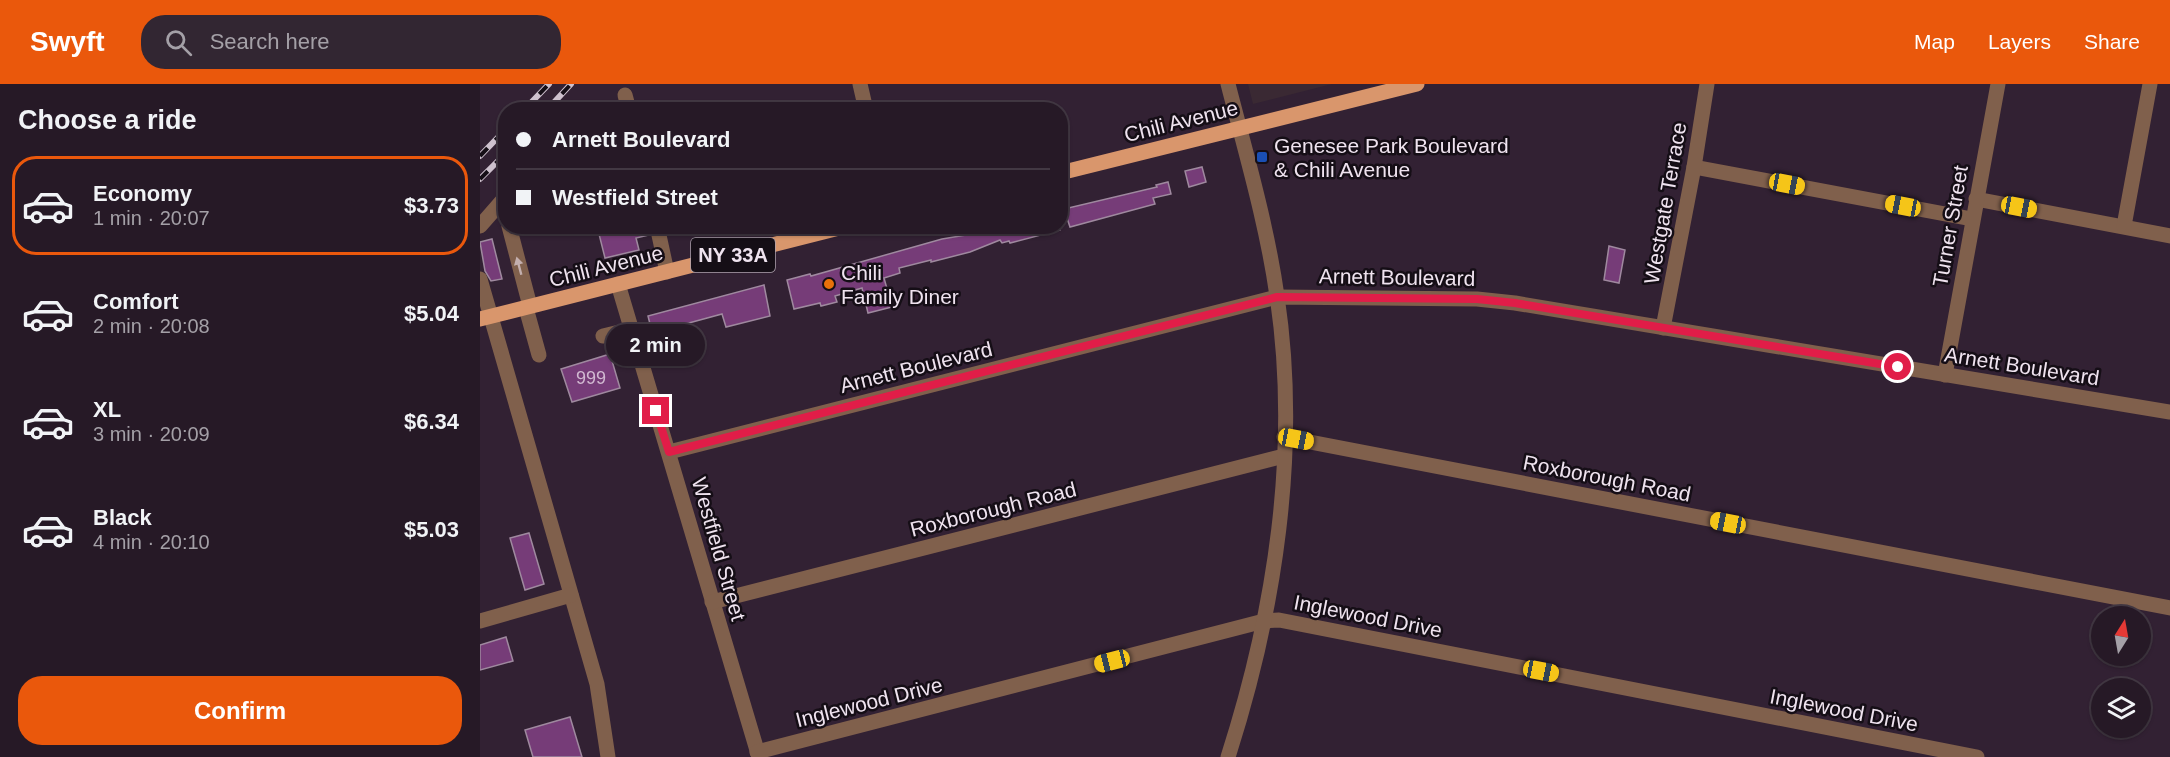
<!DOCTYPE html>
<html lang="en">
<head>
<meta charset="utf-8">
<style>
  body { margin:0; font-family:Arial,sans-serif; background:#322632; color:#f1f3f6; height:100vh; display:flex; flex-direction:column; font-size:22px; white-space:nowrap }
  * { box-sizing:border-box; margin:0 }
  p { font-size:20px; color:#a4a0a7 }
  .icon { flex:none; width:33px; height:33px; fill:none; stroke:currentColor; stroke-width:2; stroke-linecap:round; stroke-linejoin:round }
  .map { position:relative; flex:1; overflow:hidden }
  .sheet { display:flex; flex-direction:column; background:#261926; width:480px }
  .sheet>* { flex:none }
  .hud { position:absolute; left:18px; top:18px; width:570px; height:132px; border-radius:24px; box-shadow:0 2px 4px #0004,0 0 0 2px #423843; display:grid; align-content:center; height:132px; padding:0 18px; background:#261926 }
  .needle { width:39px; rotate:11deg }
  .tools { position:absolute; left:1611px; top:522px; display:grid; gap:12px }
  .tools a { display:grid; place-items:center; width:60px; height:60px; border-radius:50%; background:#261926; box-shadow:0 2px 4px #0004,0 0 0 2px #423843; font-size:30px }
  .end { position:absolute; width:27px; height:27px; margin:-14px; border:8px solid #e11d48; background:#fff; box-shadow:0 0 0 3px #fff }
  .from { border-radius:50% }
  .bubble { position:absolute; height:42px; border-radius:21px; background:#261926; box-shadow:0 2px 4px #0004,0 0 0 2px #423843; font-size:20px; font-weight:600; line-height:42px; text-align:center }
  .car { position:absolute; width:18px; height:36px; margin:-18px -9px; border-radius:8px; box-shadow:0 0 4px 2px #0007; background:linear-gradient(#f5c518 24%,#345 0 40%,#f5c518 0 76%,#345 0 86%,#f5c518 0) }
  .hud b { display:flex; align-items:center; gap:21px; height:57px; font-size:22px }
  .hud b+b { border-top:2px solid #423843 }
  .hud i { width:15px; height:15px; background:#f1f3f6 }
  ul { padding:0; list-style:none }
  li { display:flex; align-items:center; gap:18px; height:99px; margin:0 12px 9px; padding:0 6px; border:3px solid transparent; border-radius:24px }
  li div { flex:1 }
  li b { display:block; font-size:22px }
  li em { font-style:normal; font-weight:600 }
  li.current { border-color:#ea580c }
  li>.icon { width:54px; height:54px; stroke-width:1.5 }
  h2 { padding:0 18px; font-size:27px; line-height:72px }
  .cta { display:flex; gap:12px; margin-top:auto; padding:12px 18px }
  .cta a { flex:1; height:69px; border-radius:24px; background:#ea580c; color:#fff; font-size:24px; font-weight:600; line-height:69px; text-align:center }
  header { display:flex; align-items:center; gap:36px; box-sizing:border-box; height:84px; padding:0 30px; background:#ea580c; color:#fff }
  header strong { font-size:28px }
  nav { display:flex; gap:33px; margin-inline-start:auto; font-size:21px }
  .search { width:420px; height:54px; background:#322632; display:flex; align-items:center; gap:15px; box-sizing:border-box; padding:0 21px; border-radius:24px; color:#a4a0a7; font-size:22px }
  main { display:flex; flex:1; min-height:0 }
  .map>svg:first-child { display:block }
</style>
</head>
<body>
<header>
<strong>Swyft</strong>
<div class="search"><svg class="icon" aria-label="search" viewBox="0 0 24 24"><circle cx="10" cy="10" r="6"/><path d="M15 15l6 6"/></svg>Search here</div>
<nav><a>Map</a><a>Layers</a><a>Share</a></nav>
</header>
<main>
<section class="sheet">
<h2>Choose a ride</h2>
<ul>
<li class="current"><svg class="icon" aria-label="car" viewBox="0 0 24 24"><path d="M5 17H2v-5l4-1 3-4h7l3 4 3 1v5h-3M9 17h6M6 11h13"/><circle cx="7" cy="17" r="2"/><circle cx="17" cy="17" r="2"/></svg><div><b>Economy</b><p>1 min · 20:07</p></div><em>$3.73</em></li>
<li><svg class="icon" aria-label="car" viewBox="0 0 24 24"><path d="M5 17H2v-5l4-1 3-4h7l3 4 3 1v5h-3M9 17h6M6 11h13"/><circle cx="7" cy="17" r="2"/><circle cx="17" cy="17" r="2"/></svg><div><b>Comfort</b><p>2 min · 20:08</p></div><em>$5.04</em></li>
<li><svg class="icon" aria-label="car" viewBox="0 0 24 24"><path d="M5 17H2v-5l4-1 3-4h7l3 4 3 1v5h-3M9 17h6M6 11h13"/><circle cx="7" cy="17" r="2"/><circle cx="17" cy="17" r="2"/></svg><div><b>XL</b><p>3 min · 20:09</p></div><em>$6.34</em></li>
<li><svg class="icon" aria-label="car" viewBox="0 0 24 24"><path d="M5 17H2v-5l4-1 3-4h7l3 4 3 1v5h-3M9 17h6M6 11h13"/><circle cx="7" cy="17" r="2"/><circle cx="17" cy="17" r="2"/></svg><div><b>Black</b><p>4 min · 20:10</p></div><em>$5.03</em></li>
</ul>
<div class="cta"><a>Confirm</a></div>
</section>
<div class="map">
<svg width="1690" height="673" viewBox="0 0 1690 673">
  <rect width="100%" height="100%" fill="#322133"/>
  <polygon fill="#3a2933" points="768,0 852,0 773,20"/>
  <g fill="#763c78" stroke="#9f899f" stroke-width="1.5">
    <polygon points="722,83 726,98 709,103 705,87"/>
    <polygon points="688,98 691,110 673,114 675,120 590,143 584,125 677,103 676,101"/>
    <polygon points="117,142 167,142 169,151 156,154 159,166 125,174"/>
    <polygon points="518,142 580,142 580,146 530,159 529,157 522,159 520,156 490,168 451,178 451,176 419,184 420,189 404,194 412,223 388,229 382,204 355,212 357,218 341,222 340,219 314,225 307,196 330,190 331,192 462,155 486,151 507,144 508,147"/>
    <polygon points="12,155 22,195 11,197 5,187 0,158"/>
    <polygon points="1129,162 1145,166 1139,199 1124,196"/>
    <polygon points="284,201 290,232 246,243 242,230 194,243 202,275 180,280 168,232"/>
    <polygon points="130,270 140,304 92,318 81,285"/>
    <polygon points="49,449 64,500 45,506 30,454"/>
    <polygon points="26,553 33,577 0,586 0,561"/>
    <polygon points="90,633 102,673 53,673 45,646"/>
  </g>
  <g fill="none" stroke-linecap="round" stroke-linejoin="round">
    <g stroke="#80604c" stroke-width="15">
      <polyline points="380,0 386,26"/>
      <polyline points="145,11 149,26"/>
      <polyline points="1214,83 1492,135"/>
      <polyline points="1496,115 1690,152"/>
      <polyline points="0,142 22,117 26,131"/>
      <polyline points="29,142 50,222"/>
      <polyline points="177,142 187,188"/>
      <polyline points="1644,142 1670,0"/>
      <polyline points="0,195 117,600 128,673"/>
      <polyline points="138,200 279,673"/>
      <polyline points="46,224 59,271"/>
      <polyline points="1183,244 1214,83 1227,0"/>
      <polyline points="123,252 152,245"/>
      <polyline points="1465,291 1518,0"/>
      <polyline points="804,353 1690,524"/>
      <polyline points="189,368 797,213 997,215 1035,219 1690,328"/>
      <polyline points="232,518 804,372"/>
      <polyline points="0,537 91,511"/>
      <polyline points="277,668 784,537 799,536 1497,673"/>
      <path d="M748,673C795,527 820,366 797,212C787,141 766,70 748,0"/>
    </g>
    <g stroke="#d9966c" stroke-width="15">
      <polyline points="580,89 937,0"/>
      <polyline points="0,235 367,142"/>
    </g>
    <g stroke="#cec1ce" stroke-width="6">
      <g id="rail">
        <polyline points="44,26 69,0"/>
        <polyline points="67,26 91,0"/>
        <polyline points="0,72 26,45"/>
        <polyline points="0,95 26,69"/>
      </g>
    </g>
    <use href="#rail" stroke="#150e16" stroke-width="4" stroke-dasharray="11" stroke-linecap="butt"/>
  </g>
  <defs><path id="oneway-solid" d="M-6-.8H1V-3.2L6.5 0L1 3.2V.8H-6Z" transform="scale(1.5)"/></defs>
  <use fill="#c3afae" href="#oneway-solid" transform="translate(39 182) rotate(-105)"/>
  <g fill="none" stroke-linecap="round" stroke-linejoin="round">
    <polyline stroke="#e11d48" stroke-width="8" points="176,327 189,368 797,213 997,215 1035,219 1418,283"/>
  </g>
  <rect fill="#1a4fb4" stroke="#150e16" stroke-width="2" x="776" y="67" width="12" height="12" rx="3"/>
  <circle fill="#e8710a" stroke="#150e16" stroke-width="2" cx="349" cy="200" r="6"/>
  <g text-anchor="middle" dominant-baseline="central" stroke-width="5" stroke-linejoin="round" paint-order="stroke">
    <g font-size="18" fill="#d1b9d1">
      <text x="111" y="294">999</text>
    </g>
    <rect fill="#150e16" stroke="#aea3ae" stroke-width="1.5" x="211" y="154" width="84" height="34" rx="4.5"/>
    <g font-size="20" font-weight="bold" fill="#efe3ef">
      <text x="253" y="171">NY 33A</text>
    </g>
    <g font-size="21" fill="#efe3ef" stroke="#150e16">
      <text transform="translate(701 37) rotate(-14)">Chili Avenue</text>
      <text transform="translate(1185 119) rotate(-80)">Westgate Terrace</text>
      <text transform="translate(1470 142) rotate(-80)">Turner Street</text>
      <text transform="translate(126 182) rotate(-14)">Chili Avenue</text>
      <text transform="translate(917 193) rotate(1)">Arnett Boulevard</text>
      <text transform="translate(1542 282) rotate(9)">Arnett Boulevard</text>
      <text transform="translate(436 283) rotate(-14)">Arnett Boulevard</text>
      <text transform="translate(1127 394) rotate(11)">Roxborough Road</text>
      <text transform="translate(513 425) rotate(-14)">Roxborough Road</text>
      <text transform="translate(239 465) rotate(74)">Westfield Street</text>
      <text transform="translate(888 532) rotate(11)">Inglewood Drive</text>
      <text transform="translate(389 618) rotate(-14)">Inglewood Drive</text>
      <text transform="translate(1364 626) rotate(11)">Inglewood Drive</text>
    </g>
    <g font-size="21" fill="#efe3ef" stroke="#150e16" text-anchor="start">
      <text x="794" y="61">Genesee Park Boulevard<tspan x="794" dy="24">&amp; Chili Avenue</tspan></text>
      <text x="361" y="188">Chili<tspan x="361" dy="24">Family Diner</tspan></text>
    </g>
  </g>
</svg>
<div class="tools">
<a><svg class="needle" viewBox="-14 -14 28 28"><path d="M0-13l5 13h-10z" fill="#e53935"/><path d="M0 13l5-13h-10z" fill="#a4a0a7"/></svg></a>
<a><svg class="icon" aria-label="layers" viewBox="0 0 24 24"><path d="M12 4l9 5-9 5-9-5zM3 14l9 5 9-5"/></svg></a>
</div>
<i class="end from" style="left:1418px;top:283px"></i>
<i class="end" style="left:176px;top:327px"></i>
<div class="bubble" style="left:126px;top:240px;width:99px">2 min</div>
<i class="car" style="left:1307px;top:100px;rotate:101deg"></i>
<i class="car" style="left:1423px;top:122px;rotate:281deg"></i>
<i class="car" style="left:1539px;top:123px;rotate:101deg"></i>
<i class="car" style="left:816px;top:355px;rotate:101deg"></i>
<i class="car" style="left:1248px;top:439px;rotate:281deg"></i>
<i class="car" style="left:632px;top:577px;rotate:256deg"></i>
<i class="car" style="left:1061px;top:587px;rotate:101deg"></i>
<div class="hud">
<b><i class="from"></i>Arnett Boulevard</b>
<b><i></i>Westfield Street</b>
</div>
</div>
</main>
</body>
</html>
